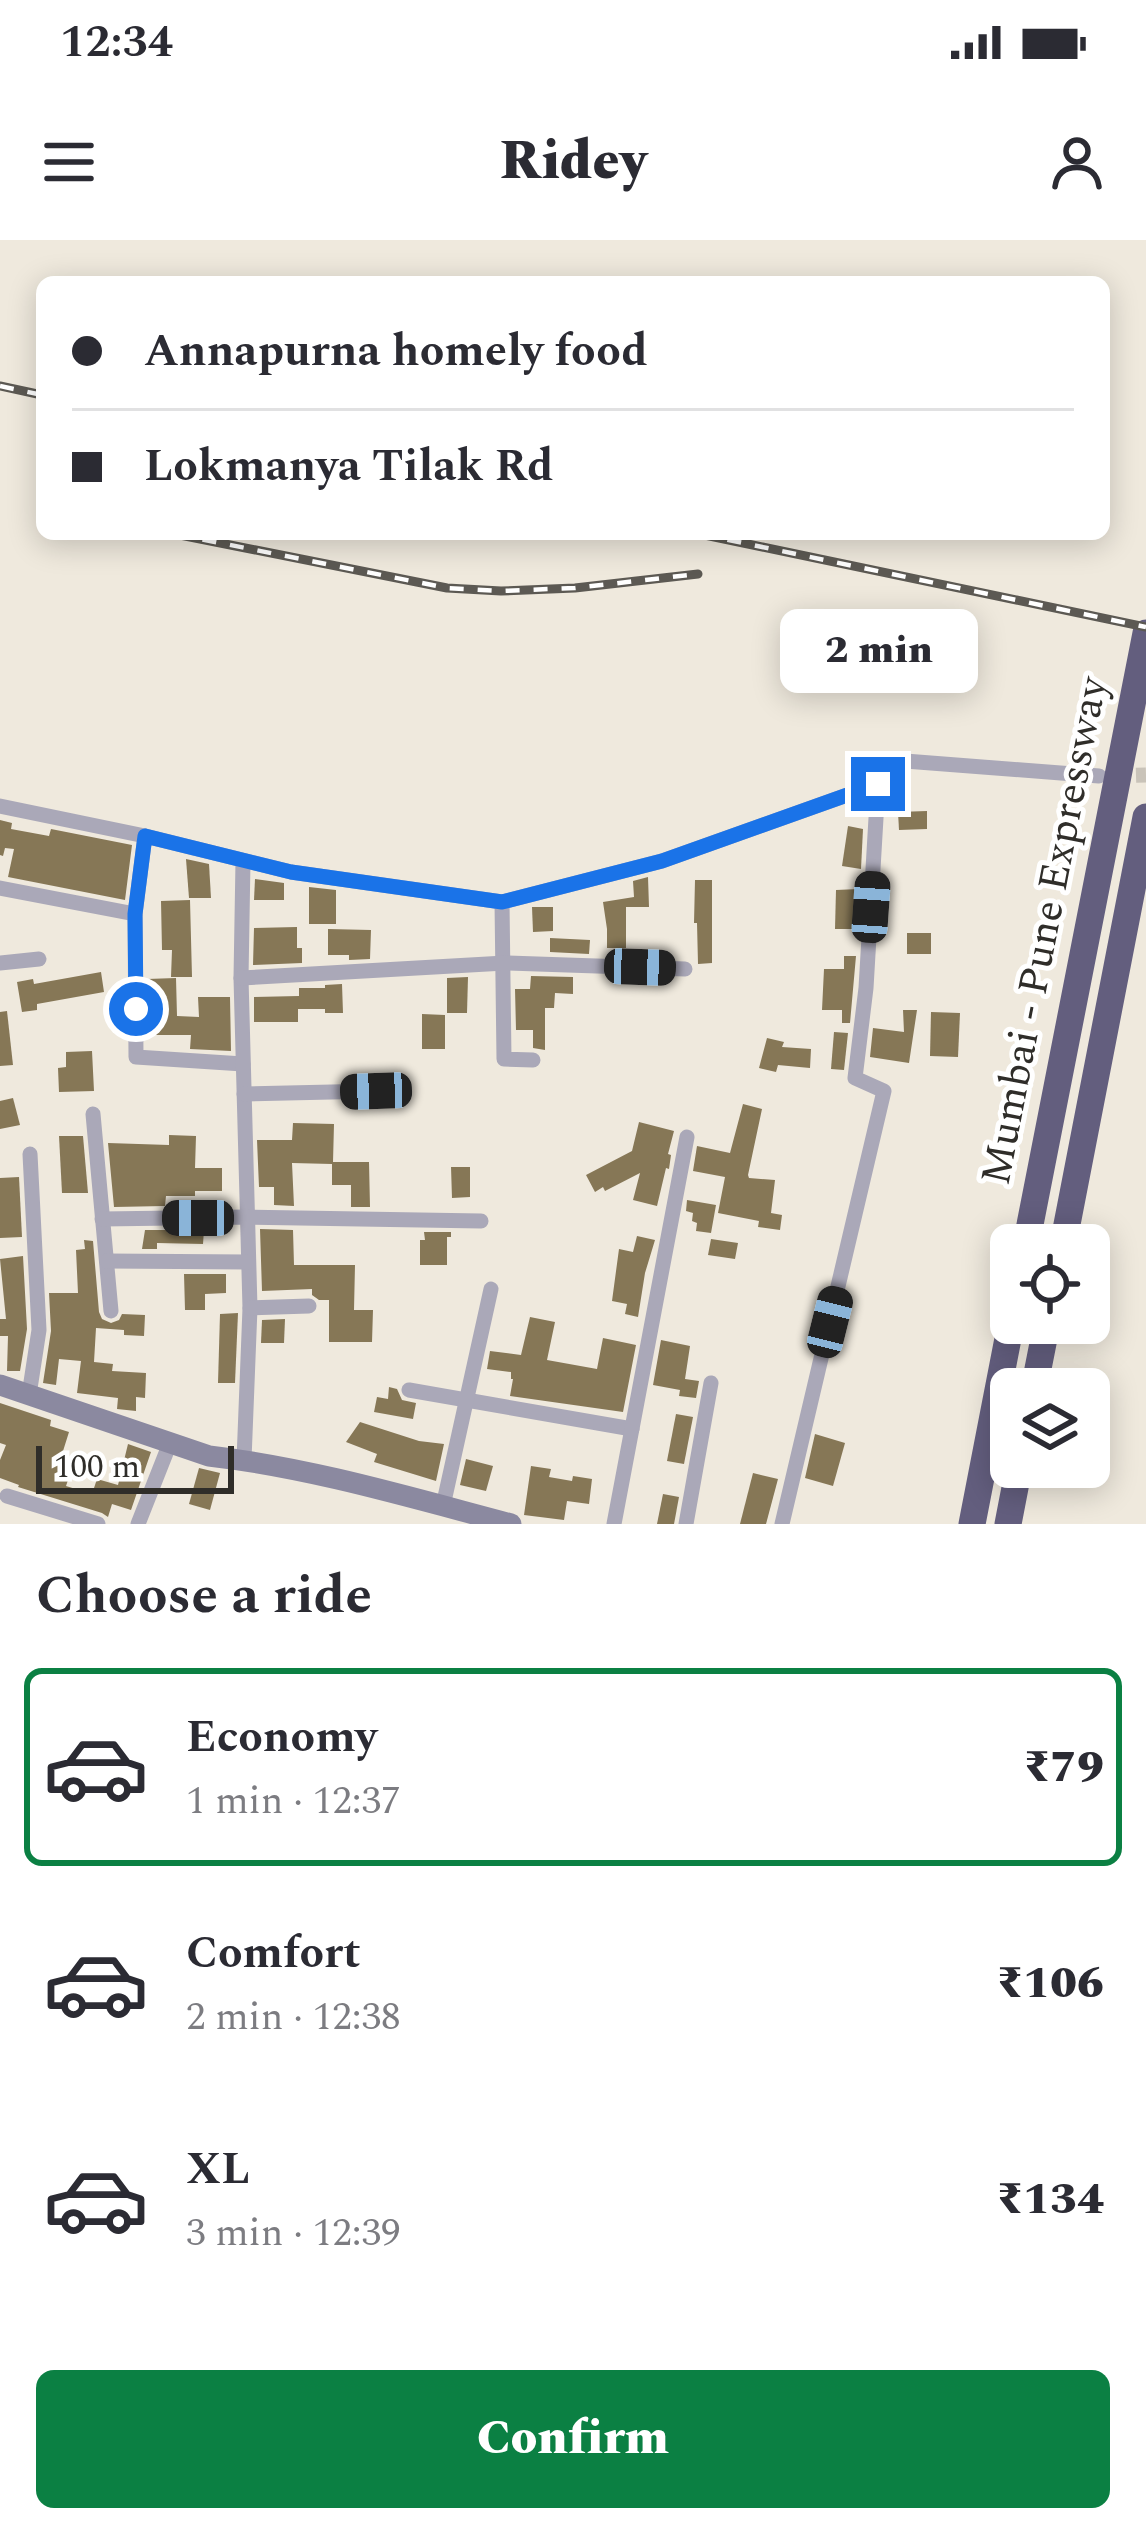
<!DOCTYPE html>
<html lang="en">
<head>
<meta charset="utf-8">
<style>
  body { margin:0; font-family:Spectral,serif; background:#f2f2f3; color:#2b2b33; height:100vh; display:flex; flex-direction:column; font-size:45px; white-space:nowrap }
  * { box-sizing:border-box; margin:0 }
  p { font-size:39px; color:#7c7c81 }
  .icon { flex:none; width:66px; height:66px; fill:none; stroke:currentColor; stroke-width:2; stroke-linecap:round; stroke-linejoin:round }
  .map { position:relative; height:1284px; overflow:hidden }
  .side { display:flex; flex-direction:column; background:#fff; flex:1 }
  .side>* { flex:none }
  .guide { position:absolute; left:36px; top:36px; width:1074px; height:264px; border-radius:18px; box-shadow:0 6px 30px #0003; display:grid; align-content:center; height:264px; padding:0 36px; background:#fff }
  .controls { position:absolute; left:990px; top:984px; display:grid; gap:24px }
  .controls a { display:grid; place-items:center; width:120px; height:120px; border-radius:18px; background:#fff; box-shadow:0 6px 30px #0003; font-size:60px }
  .scale { position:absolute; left:36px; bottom:30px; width:198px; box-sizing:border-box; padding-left:12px; border:6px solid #2f2d29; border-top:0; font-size:33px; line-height:42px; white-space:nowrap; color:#2f2d29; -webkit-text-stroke:9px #fff; paint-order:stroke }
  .end { position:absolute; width:54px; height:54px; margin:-27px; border:15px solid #1a73e8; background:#fff; box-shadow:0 0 0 6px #fff }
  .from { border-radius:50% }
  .bubble { position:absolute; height:84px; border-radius:18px; background:#fff; box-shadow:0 6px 30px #0003; font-size:39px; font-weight:800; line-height:84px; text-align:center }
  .car { position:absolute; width:36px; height:72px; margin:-36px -18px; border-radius:15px; box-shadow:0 0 9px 3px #0007; background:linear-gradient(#222 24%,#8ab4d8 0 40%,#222 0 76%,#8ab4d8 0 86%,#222 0) }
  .guide b { display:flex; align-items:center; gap:42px; height:114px; font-size:45px }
  .guide b+b { border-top:3px solid #e1e1e2 }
  .guide i { width:30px; height:30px; background:#2b2b33 }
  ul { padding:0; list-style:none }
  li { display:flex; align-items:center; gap:36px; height:198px; margin:0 24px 18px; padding:0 12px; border:6px solid transparent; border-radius:18px }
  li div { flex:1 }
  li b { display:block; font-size:45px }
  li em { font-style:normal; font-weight:800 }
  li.active { border-color:#0b8043 }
  li>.icon { width:108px; height:108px; stroke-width:1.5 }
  h2 { padding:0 36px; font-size:54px; line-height:144px }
  .primary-button { display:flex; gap:24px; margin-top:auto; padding:24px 36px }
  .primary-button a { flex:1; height:138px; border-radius:18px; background:#0b8043; color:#fff; font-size:48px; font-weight:800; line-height:138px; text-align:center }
  .status { display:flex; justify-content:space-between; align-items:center; height:84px; padding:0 60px; background:#fff; direction:ltr }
  .status svg { height:33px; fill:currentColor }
  header { display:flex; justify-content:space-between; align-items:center; height:156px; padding:0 36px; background:#fff; font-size:54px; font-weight:800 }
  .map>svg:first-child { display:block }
</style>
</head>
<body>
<div class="status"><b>12:34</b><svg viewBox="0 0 49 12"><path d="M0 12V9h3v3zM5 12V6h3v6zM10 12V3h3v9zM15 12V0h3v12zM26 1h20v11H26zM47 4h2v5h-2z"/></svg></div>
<header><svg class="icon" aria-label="menu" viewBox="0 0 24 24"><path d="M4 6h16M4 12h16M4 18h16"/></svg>Ridey<svg class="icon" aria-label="person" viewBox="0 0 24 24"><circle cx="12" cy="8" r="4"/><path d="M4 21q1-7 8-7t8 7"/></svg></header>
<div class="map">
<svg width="1146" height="1284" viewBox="0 0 1146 1284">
  <rect width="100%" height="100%" fill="#efe9dd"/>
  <g fill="#867756">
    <polygon points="927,571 927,589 899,590 898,572"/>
    <polygon points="0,580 12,583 11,589 49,596 51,589 132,605 125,660 8,637 14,609 5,608 3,616 0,615"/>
    <polygon points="848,586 863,589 861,629 842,626"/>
    <polygon points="186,619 209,624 211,658 189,658"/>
    <polygon points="648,637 649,667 626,667 626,708 607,708 607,689 603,662 634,657 633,641"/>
    <polygon points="255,639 284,643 284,660 254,660"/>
    <polygon points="695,640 712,640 712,723 698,724 697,683 694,683"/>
    <polygon points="309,647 336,650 336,684 309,684"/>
    <polygon points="859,649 857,689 835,689 836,650"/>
    <polygon points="190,660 192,737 171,737 172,710 162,710 161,661"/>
    <polygon points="532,667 553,667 553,691 533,692"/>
    <polygon points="297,687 297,708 302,708 302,723 253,725 254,688"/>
    <polygon points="328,689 371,690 370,719 349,720 349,715 328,715"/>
    <rect x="907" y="693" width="24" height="21"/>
    <polygon points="550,698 590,700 589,714 550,712"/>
    <polygon points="844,716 856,716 850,783 842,783 842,770 822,770 824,729 844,729"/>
    <polygon points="101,732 104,752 37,764 37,770 22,772 17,742 33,739 34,744"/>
    <polygon points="531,736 573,737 573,754 555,753 554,768 545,768 545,810 533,808 533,790 516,790 515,749 530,749"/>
    <polygon points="468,737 467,773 447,773 447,738"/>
    <polygon points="176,738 177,776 199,777 198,757 230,757 231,811 190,809 191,795 149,795 147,739"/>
    <polygon points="342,744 343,773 325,773 325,769 298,769 298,782 254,782 254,757 299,756 299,748 325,748 325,745"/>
    <polygon points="903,770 917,770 909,823 870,817 873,788 904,792"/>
    <polygon points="7,771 13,825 0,826 0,772"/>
    <polygon points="931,772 960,773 958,817 930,816"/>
    <polygon points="422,774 445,775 445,809 422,809"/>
    <polygon points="834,792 848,793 844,830 831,829"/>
    <polygon points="767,798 784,802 782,807 811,809 810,828 778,825 776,832 759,828"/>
    <polygon points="92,811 94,851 59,852 58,828 66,827 66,812"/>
    <polygon points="13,858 20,885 0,889 0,861"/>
    <polygon points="743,864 762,869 748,935 749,938 775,940 771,973 782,975 780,990 758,987 759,981 718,973 725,937 693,931 697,906 730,913"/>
    <polygon points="639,882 674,891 668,914 671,915 669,929 666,928 657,966 633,960 640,933 605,951 603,947 595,952 586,935 632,911"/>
    <polygon points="293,883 334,884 333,922 369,922 370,967 351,967 351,945 332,945 332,924 292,923 294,966 274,965 274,947 259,947 257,900 292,900"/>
    <polygon points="169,895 196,896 195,928 222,928 222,951 195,951 195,956 166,956 165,966 114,967 108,903 169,905"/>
    <polygon points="59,896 83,896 88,953 62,953"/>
    <polygon points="451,927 470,927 470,957 452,958"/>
    <polygon points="19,937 22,997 0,998 0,938"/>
    <polygon points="687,960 716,965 711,993 696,991 697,983 692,981 693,973 686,971"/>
    <polygon points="260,989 293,990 294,1025 355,1025 354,1070 373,1070 372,1102 329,1102 329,1060 319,1060 312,1055 312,1049 262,1051"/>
    <polygon points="145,990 204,990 203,1004 157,1003 157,1009 142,1009"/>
    <polygon points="424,992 451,992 451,997 447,997 447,1025 420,1025 420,1000 425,1000"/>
    <polygon points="637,996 655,1000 645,1033 638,1077 625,1074 627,1064 612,1061 619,1009 633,1012"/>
    <polygon points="711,999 738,1003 735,1019 708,1015"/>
    <polygon points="84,1000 93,1001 99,1072 102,1079 111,1083 119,1080 122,1074 145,1075 144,1096 124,1095 124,1090 96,1088 94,1122 113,1124 112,1131 146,1133 145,1158 136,1157 136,1171 117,1169 118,1158 77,1153 81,1121 59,1119 56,1145 43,1143 51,1091 49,1053 78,1053 76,1010 85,1009"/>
    <polygon points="23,1016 27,1089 20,1131 7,1131 8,1096 0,1096 0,1079 6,1079 0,1019"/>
    <polygon points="184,1034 226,1034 226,1053 205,1054 205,1070 185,1070"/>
    <polygon points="238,1073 235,1143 218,1143 220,1074"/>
    <polygon points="530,1077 555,1082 547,1120 597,1129 603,1098 636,1105 623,1172 510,1156 513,1139 511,1139 511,1132 487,1129 490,1111 521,1115"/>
    <polygon points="285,1079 284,1103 261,1103 262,1080"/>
    <polygon points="661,1100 690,1106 685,1139 699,1141 696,1158 679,1156 680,1150 653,1145"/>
    <polygon points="389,1147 397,1149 402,1160 416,1163 413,1179 374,1172 377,1157 388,1159"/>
    <polygon points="0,1163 51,1180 50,1186 69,1192 58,1227 71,1231 66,1246 92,1254 97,1239 118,1245 128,1204 151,1212 131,1270 112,1264 108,1277 102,1273 18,1247 19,1245 0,1238 0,1220 6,1205 0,1203"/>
    <polygon points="676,1174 693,1177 684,1224 667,1221"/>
    <polygon points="360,1182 419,1201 444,1204 436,1241 374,1222 377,1214 346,1202"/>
    <polygon points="815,1194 845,1203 833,1246 805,1238"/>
    <polygon points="466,1219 493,1226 486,1251 460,1245"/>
    <polygon points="531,1226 551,1229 549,1237 572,1241 573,1236 592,1239 589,1264 567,1261 564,1280 524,1275"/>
    <polygon points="199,1228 220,1233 210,1270 189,1264"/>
    <polygon points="753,1233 778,1239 766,1284 740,1284"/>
    <polygon points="663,1254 679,1257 674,1284 657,1284"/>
  </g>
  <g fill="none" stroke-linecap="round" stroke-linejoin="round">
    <polyline stroke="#c9c3b9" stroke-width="15" stroke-dasharray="15 8" stroke-linecap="butt" points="1113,536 1146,535"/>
    <g stroke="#aaa8b8" stroke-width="15">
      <polyline points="878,544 892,525 905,521 1099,536"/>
      <polyline points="0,566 145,596 291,632 502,662 662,621 878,544 866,748 855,838 884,851 782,1284"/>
      <polyline points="145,596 135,674 136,817 243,824"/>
      <polyline points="243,621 241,738 250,1068 244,1220"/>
      <polyline points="0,648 135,674"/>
      <polyline points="502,662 504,819 533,820"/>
      <polyline points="0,723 39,719"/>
      <polyline points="241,738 505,723 685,729"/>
      <polyline points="244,854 376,851"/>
      <polyline points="93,874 111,1071"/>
      <polyline points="102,979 246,977 481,981"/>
      <polyline points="107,1021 248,1022"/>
      <polyline points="250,1068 309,1066"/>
      <polyline points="409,1150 632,1189"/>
      <polyline points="29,1155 39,1090 30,914"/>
      <polyline points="7,1256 98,1284"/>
      <polyline points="443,1266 491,1049"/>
      <polyline points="138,1284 170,1203"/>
      <polyline points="614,1284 687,897"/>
      <polyline points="686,1284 711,1143"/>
    </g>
    <path stroke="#8b89a0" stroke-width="21" d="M0,1145L209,1216C312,1228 412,1258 511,1284"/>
    <g stroke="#635e7e" stroke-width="27">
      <polyline points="1026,1005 1146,393"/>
      <polyline points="1063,1005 1146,577"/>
      <polyline points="1034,1149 1047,1083"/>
      <polyline points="972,1284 1011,1083"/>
      <polyline points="1008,1284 1019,1227"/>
    </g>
    <g stroke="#5c5953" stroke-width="9">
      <g id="rail">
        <polyline points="0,146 42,155"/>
        <polyline points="175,294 447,348 501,351 575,348 698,334"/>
        <polyline points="700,294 1146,387"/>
      </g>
    </g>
    <use href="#rail" stroke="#fff" stroke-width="4.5" stroke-dasharray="14" stroke-linecap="butt"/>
  </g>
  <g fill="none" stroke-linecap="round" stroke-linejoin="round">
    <polyline stroke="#1a73e8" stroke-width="15" points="136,769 135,674 145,596 291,632 502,662 662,621 878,544"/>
  </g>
  <g text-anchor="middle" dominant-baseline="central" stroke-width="10" stroke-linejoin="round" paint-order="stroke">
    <g font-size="42" fill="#2f2d29" stroke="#fff">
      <text transform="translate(1045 691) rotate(-79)">Mumbai - Pune Expressway</text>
    </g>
  </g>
</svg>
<div class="controls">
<a><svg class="icon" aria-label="locate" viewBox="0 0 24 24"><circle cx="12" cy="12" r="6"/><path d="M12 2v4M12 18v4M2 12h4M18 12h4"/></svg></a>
<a><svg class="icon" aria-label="layers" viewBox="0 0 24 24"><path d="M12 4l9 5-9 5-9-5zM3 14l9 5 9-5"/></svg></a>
</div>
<div class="scale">100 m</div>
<i class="end from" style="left:136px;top:769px"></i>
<i class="end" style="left:878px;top:544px"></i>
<div class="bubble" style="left:780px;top:369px;width:198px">2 min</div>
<i class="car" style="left:871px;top:667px;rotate:4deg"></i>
<i class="car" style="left:640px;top:727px;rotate:92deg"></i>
<i class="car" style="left:376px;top:851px;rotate:268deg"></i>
<i class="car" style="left:198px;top:978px;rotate:270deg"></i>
<i class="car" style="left:830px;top:1082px;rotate:14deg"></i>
<div class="guide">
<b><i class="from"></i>Annapurna homely food</b>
<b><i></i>Lokmanya Tilak Rd</b>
</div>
</div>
<section class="side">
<h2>Choose a ride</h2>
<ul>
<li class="active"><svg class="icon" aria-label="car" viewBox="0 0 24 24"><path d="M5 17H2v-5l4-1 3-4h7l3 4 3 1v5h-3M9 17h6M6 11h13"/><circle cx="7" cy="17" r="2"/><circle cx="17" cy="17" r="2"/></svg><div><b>Economy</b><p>1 min · 12:37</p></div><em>₹79</em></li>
<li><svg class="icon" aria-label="car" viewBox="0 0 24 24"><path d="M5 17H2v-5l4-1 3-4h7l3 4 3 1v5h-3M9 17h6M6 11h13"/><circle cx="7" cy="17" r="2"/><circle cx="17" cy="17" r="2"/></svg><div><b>Comfort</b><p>2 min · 12:38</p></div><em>₹106</em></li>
<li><svg class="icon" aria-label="car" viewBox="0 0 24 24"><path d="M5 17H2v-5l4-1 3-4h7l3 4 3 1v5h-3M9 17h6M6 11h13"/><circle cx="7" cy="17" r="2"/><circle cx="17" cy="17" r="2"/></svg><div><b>XL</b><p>3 min · 12:39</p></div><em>₹134</em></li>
</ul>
<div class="primary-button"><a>Confirm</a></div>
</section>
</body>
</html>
